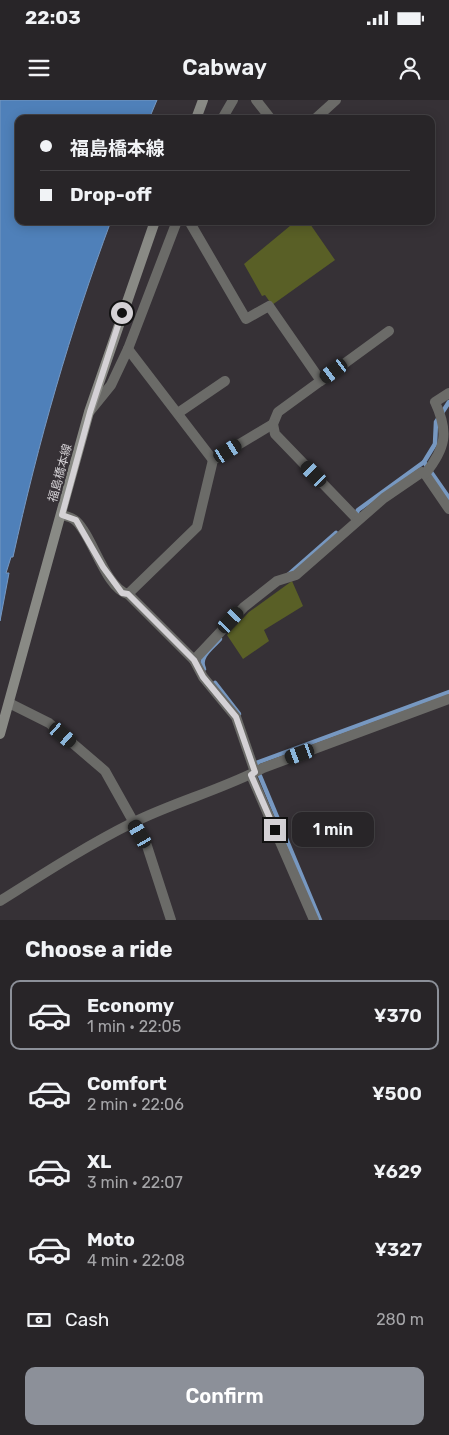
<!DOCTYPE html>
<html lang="en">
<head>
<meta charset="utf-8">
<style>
  body { margin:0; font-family:Rubik,"Noto Sans JP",sans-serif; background:#302d30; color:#f1f3f6; height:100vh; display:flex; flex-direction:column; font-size:19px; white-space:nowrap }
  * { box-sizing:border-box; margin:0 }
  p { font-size:16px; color:#a5a5a8 }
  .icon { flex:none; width:28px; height:28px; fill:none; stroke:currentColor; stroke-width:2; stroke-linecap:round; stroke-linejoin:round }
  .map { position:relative; height:820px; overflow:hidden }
  .details { display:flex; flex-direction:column; background:#282528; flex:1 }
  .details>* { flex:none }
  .guide { position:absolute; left:15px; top:15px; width:420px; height:110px; border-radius:10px; box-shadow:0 2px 12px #0003,0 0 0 1px #444245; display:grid; align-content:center; height:110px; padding:0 25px; background:#282528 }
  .end { position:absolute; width:22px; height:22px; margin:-11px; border:6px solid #d4d1d5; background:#111; box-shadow:0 0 0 2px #111 }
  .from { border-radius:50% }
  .bubble { position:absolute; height:35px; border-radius:10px; background:#282528; box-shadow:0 2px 12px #0003,0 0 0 1px #444245; font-size:16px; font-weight:600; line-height:35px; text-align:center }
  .car { position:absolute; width:15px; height:30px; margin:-15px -8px; border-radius:6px; box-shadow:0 0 4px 1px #0007; background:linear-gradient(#222 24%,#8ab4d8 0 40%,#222 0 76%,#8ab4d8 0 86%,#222 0) }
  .guide b { display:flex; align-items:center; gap:18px; height:48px; font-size:19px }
  .guide b+b { border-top:1px solid #444245 }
  .guide i { width:12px; height:12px; background:#f1f3f6 }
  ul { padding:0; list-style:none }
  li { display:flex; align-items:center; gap:15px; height:70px; margin:0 10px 8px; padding:0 15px; border:2px solid transparent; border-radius:10px }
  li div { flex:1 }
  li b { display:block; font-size:19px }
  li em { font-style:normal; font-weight:600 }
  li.active { border-color:#8c9099 }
  li>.icon { width:45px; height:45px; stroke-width:1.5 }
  h2 { padding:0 25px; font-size:22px; line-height:60px }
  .pay { display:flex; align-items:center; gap:12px; height:55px; padding:0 25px; font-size:19px }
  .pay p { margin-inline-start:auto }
  .action { display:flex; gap:10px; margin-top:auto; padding:10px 25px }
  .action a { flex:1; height:58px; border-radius:10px; background:#8c9099; color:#fff; font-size:20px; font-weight:600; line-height:58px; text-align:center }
  .status { display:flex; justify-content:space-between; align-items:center; height:35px; padding:0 25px; background:#282528; direction:ltr }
  .status svg { height:14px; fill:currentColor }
  header { display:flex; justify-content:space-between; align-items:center; height:65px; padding:0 25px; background:#282528; font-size:22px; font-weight:600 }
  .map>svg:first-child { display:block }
</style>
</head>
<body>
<div class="status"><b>22:03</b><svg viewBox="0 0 49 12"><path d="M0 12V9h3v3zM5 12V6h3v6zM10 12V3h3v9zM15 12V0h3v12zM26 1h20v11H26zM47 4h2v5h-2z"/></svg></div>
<header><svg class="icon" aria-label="menu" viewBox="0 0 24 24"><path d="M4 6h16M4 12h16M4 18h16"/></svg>Cabway<svg class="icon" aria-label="person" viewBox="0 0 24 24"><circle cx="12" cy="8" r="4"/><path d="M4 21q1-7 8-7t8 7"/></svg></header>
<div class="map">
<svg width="449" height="820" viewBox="0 0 449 820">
  <rect width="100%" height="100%" fill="#363136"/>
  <g fill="#595f26">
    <polygon points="296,121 308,121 335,160 272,205 265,195 262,196 244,164"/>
    <polygon points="292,481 303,506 264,530 269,541 243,559 227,535 249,512"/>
  </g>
  <path fill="#4f80b9" stroke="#7798c1" d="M0,0H157L149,19H19V121H111C70,231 38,343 13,457H11L6,473H9L0,521Z"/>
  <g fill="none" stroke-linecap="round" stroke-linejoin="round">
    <g stroke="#7798c1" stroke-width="4.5">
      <polyline points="449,302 436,322 435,344 424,362 449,398"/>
      <polyline points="355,417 358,410 424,362"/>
      <polyline points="287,476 336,433"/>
      <path d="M204,569C198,557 212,548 220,539"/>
      <polyline points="215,583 239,614"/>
      <polyline points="257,665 256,663 449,592"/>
      <polyline points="260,676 320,820"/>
    </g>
    <g stroke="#6b6b68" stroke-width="10">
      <polyline points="256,0 271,19"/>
      <polyline points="222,19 233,0"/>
      <polyline points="315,19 336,0"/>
      <polyline points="189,121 246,219 269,206 321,281"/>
      <polyline points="128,249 213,360"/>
      <polyline points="90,311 111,285 128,249 177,121"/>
      <polyline points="178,313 225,281"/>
      <polyline points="425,374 449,409"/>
      <path d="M62,415C66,416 73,418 76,421C92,435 106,489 128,494L194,560L203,577L236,617L255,672"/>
      <polyline points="358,420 275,334 273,324 278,312 389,231"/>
      <polyline points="128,494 197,427 213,360 273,324"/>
      <path d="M194,560L244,507L277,481L296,475L384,398L422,372L425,374C446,348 449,332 435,302L449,293"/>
      <polyline points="9,603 49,623 105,671 147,746 171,820"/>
      <polyline points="251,675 314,820"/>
      <path d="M0,801C43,774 86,746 132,723C174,702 221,690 263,668L449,599"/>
    </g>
    <g stroke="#898a85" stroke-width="10">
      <polyline points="196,19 203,0"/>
      <polyline points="0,634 89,312 155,121"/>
    </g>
  </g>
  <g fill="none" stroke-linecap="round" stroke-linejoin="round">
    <polyline stroke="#d4d1d5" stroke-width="6" points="122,213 90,312 62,415 76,420 103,467 122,493 128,494 194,560 203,577 236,617 255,672 251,675 275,730"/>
  </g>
  <g text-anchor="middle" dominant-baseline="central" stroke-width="4" stroke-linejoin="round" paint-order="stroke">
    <g font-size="12" fill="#d4d1d5" stroke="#363136">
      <text transform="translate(60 373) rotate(-75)">福島橋本線</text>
    </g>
  </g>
</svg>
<i class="end from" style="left:122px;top:213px"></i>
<i class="end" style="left:275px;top:730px"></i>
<div class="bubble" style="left:292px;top:712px;width:82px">1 min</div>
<i class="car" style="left:334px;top:271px;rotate:234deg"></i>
<i class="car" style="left:228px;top:351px;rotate:58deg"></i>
<i class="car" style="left:314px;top:374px;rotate:316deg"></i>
<i class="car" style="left:231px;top:520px;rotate:43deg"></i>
<i class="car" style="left:63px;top:635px;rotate:131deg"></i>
<i class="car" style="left:300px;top:654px;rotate:250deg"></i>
<i class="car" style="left:140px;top:734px;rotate:330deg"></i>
<div class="guide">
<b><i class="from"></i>福島橋本線</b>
<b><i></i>Drop-off</b>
</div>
</div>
<section class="details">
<h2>Choose a ride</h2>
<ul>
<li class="active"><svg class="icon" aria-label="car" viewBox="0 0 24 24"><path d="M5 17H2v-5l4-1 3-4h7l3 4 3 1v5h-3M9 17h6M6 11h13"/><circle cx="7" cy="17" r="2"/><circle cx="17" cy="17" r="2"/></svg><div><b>Economy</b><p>1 min · 22:05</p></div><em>¥370</em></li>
<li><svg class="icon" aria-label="car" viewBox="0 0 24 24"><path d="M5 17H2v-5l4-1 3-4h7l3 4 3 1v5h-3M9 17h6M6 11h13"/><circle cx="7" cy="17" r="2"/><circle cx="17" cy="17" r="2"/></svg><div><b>Comfort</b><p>2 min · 22:06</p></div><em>¥500</em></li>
<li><svg class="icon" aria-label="car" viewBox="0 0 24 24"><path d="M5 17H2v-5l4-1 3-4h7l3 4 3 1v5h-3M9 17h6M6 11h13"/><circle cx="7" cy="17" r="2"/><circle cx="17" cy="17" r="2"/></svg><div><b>XL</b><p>3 min · 22:07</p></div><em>¥629</em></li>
<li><svg class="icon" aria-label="car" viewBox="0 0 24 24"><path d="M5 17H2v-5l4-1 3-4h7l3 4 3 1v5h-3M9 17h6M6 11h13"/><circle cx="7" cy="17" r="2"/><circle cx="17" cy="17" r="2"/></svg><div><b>Moto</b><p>4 min · 22:08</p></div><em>¥327</em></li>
</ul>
<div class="pay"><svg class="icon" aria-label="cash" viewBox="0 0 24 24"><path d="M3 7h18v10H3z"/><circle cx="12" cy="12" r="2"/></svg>Cash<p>280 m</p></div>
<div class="action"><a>Confirm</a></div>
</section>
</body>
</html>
